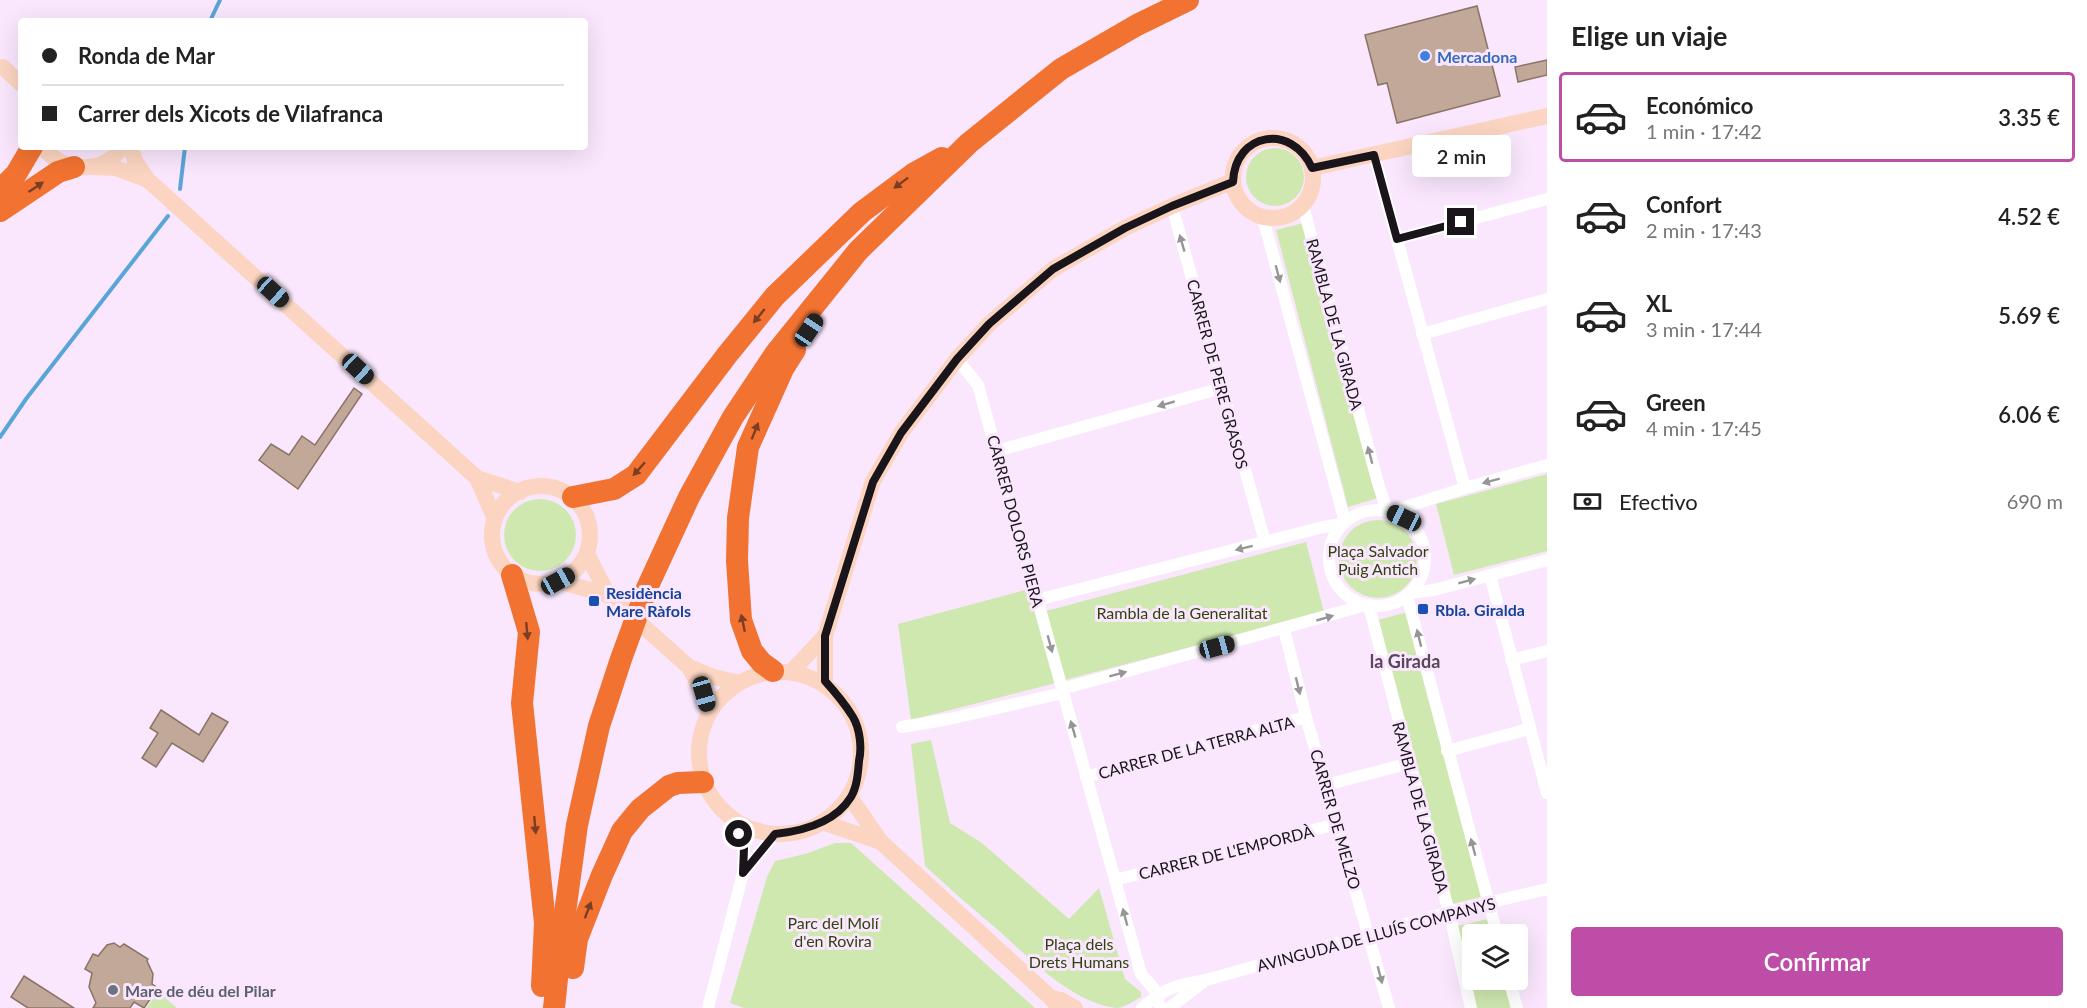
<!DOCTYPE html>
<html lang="es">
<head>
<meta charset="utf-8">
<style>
  body { margin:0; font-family:Lato,sans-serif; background:#f2f2f2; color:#222; height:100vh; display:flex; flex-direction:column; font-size:22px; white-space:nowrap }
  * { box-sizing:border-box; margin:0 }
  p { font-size:20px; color:#767676 }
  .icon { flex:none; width:33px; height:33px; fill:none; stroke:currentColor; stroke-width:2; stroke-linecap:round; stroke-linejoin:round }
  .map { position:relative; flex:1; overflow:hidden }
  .side { display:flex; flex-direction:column; background:#fff; width:540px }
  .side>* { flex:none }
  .banner { position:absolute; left:18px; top:18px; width:570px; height:132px; border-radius:6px; box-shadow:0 6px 24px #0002; display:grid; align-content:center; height:132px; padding:0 24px; background:#fff }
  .tools { position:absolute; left:1462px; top:924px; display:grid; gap:12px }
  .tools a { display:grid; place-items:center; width:66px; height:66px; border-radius:6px; background:#fff; box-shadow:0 6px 24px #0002; font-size:30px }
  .end { position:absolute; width:27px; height:27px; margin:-14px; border:8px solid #1a141b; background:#fff; box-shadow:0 0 0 3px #fff }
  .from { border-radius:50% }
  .bubble { position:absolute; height:42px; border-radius:6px; background:#fff; box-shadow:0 6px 24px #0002; font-size:20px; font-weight:600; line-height:42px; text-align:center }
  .car { position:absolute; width:18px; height:36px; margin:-18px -9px; border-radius:8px; box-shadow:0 0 4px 2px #0007; background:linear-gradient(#222 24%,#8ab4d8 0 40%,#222 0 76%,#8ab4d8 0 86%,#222 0) }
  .banner b { display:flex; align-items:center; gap:21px; height:57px; font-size:22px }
  .banner b+b { border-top:2px solid #e0e0e0 }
  .banner i { width:15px; height:15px; background:#222 }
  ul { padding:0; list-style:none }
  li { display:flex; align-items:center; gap:18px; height:90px; margin:0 12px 9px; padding:0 12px; border:3px solid transparent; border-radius:6px }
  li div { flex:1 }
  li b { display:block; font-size:22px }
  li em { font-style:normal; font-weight:600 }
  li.selected { border-color:#be4da8 }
  li>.icon { width:54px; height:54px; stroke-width:1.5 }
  h2 { padding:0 24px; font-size:27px; line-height:72px }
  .pay { display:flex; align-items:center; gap:15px; height:66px; padding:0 24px; font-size:22px }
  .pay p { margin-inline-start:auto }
  .primary-button { display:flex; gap:12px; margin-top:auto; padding:12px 24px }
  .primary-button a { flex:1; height:69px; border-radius:6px; background:#be4da8; color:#fff; font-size:24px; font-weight:600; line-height:69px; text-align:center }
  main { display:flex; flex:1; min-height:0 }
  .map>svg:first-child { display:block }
</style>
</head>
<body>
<main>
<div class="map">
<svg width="1547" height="1008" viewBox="0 0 1547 1008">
  <rect width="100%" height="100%" fill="#fae7fe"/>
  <g fill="#cfe8b0">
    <circle cx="1275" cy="177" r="29"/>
    <polygon points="1303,223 1378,498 1348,507 1276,230"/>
    <polygon points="1547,474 1547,551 1454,575 1436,504"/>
    <circle cx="540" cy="535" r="36"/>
    <circle cx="1378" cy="559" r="39"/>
    <polygon points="1306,542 1324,612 1065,680 1046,611"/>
    <polygon points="1029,589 1056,683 911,720 898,624"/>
    <polygon points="1408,612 1481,897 1452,904 1378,620"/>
    <path d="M931,740L950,823L982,843L1069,919L1099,888L1125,979L1141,992V997C1134,1001 1124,1008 1116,1008C1072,1003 1029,958 998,930C973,909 949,888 925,866L911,744Z"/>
    <polygon points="835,843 851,843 1035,1008 744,1008 730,1003 767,877 775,861 805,854"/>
    <polygon points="1488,919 1492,934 1473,934 1473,980 1505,980 1513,1008 1477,1008 1457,926"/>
    <polygon points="159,992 177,1008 146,1008"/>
  </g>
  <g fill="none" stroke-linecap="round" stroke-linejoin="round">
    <g stroke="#5aa5d8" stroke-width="4">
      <polyline points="210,21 220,0"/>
      <polyline points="180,189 185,147"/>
      <polyline points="0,437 26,399 168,216"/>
    </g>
  </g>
  <g fill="#c1a899" stroke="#8b7465" stroke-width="1.5">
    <polygon points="1477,6 1500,96 1397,123 1387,83 1378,85 1365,35"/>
    <polygon points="1547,60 1547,75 1518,82 1515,67"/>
    <polygon points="354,388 362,394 298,489 259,460 271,444 289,455 302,436 315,445"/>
    <polygon points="161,710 199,735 212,713 228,722 203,762 172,743 156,767 142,758 158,733 150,728"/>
    <polygon points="114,943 120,947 124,944 148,959 147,961 153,974 152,984 158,988 144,1008 134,1002 130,1008 93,1008 96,1003 89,987 92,973 85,969 93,954 98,956 107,945"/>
    <polygon points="24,976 74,1008 28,1008 11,997"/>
  </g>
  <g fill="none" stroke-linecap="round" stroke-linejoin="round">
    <g stroke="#fff" stroke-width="12">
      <polyline points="1374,155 1465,488"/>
      <polyline points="1172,206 1265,542"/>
      <polyline points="1303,206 1378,483 1387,511"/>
      <polyline points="1263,218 1345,522"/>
      <polyline points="1397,239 1547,199"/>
      <polyline points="1422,334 1547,299"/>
      <polyline points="957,359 978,385 1141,974 1155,990 1160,1008"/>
      <polyline points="996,451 1222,388"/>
      <circle cx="1377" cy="558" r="48"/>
      <polyline points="1390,512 1465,488 1547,465"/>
      <polyline points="1490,575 1547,793"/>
      <polyline points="1410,593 1434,590 1547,560"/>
      <polyline points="1407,596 1497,934"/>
      <polyline points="1037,600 1323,527 1342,524"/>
      <polyline points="1369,606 1449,912 1471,1008"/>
      <polyline points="1284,629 1306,717 1389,1008"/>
      <polyline points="1511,660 1547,651"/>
      <polyline points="1062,689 1366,605"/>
      <polyline points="902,727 949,719 1063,693"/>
      <polyline points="1447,751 1529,729"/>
      <polyline points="1086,777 1306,717"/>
      <polyline points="1326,785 1410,763"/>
      <polyline points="743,873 775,834"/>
      <polyline points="1115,880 1337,824"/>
      <polyline points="1509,980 1517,1008"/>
      <polyline points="708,1008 743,873 744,847 735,821"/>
      <path d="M1142,1008C1167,986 1175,986 1206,980L1449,912L1547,889"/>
      <polyline points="1169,1008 1202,983"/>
    </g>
    <g stroke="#fbd5c1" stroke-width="16">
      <polyline points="3,67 21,84"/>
      <circle cx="1273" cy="178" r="40"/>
      <path d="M43,147C62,173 103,175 122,147"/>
      <polyline points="131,147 135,161 148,180 477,478 495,519"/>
      <polyline points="94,167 116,168 148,180"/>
      <polyline points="1312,168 1547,116"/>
      <polyline points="477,478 520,492"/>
      <circle cx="541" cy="535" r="49"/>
      <polyline points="587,554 608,595 689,667 704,694 709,712"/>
      <polyline points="558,581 608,595"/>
      <polyline points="689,667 713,677 736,682"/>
      <polyline points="792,671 825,636"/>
      <circle cx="780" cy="753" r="81"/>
      <polyline points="825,681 825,636 873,481 901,433 957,359 989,324 1053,269 1125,228 1172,206 1233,181"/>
      <polyline points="850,797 881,842 1050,997 1059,1008"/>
      <polyline points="822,822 881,842"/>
      <polyline points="1051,998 1061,1000 1075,1008"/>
    </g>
    <g stroke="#f27231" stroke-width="22">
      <polyline points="0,190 16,174 32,147"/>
      <polyline points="0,211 58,172 74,167"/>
      <polyline points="573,497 614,489 636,475 727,355 775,296 862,212 913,174 942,158"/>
      <polyline points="512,575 529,632 522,703 545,923 542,986"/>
      <polyline points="773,671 762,663 752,651 741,620 737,561 738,518 748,447 783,369 795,350"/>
      <polyline points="573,968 577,939 602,875 622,831 640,809 669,786 678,783 703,782"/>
      <polyline points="554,1008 560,949 577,825 599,726 621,659 647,588 689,497 733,417 775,354 858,251 969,143 1061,69 1137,25 1188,0"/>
    </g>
  </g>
  <defs><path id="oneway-solid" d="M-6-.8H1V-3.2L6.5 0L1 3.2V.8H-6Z" transform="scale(1.5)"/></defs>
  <g fill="#7b3e25">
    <use href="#oneway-solid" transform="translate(901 183) rotate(143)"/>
    <use href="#oneway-solid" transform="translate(36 187) rotate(-34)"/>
    <use href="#oneway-solid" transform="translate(759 316) rotate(129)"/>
    <use href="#oneway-solid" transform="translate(755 431) rotate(-68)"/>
    <use href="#oneway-solid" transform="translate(639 469) rotate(132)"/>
    <use href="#oneway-solid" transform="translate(743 623) rotate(-102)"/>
    <use href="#oneway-solid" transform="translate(527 631) rotate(85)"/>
    <use href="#oneway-solid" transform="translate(535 825) rotate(85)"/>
    <use href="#oneway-solid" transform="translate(588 910) rotate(-69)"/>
  </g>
  <g fill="#989598">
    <use href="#oneway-solid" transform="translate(1182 243) rotate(-106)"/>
    <use href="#oneway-solid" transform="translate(1278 274) rotate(75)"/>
    <use href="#oneway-solid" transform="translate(1166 404) rotate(164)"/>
    <use href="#oneway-solid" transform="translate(1370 455) rotate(-105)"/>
    <use href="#oneway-solid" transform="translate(1491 481) rotate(165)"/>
    <use href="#oneway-solid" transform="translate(1244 548) rotate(166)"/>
    <use href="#oneway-solid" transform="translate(1467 581) rotate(-15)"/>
    <use href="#oneway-solid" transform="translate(1325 618) rotate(-16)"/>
    <use href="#oneway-solid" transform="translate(1419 638) rotate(-104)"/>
    <use href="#oneway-solid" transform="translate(1050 644) rotate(75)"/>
    <use href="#oneway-solid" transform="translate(1118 674) rotate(-15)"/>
    <use href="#oneway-solid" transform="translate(1298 686) rotate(76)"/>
    <use href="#oneway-solid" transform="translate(1073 729) rotate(-106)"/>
    <use href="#oneway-solid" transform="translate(1473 847) rotate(-105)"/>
    <use href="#oneway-solid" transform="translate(1125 917) rotate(-105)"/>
    <use href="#oneway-solid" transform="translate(1380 975) rotate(75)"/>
  </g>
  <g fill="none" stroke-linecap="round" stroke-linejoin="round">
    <path stroke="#1a141b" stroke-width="8" d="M739,834L744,848L743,873L775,834C803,831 835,823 851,797C857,787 858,773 859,761C862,748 860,729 853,717C845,704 835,692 825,681V636L873,482L901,433L957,359L989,324L1053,269L1125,228L1172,206L1233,182C1235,132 1292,123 1312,168L1374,155L1397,239L1461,222"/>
  </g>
  <circle fill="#3f7fe0" stroke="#fae7fe" stroke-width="2" cx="1425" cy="56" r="6"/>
  <g fill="#1a4fb4" stroke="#fae7fe" stroke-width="2">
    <rect x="588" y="595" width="12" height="12" rx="3"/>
    <rect x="1417" y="603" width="12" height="12" rx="3"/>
  </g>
  <circle fill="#6b7280" stroke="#fae7fe" stroke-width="2" cx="113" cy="990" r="6"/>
  <g text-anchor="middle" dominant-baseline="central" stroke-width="6" stroke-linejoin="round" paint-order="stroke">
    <g font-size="16" font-weight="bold" fill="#366cbe" stroke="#fae7fe" text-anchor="start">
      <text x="1437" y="56">Mercadona</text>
    </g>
    <g font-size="16" fill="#1a141b" stroke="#fae7fe">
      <text transform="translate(1335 324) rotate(75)">RAMBLA DE LA GIRADA</text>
      <text transform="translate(1218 374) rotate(75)">CARRER DE PERE GRASOS</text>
      <text transform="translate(1016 521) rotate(75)">CARRER DOLORS PIERA</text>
      <text transform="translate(1196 747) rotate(-15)">CARRER DE LA TERRA ALTA</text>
      <text transform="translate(1421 807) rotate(75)">RAMBLA DE LA GIRADA</text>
      <text transform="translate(1336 819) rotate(74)">CARRER DE MELZO</text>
      <text transform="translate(1226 852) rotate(-14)">CARRER DE L'EMPORDÀ</text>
      <text transform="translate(1376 934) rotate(-15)">AVINGUDA DE LLUÍS COMPANYS</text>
    </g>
    <g font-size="16" fill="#2f430c" stroke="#fae7fe">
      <text x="1378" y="550">Plaça Salvador<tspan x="1378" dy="18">Puig Antich</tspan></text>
      <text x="1182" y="612">Rambla de la Generalitat</text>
      <text x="833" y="922">Parc del Molí<tspan x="833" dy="18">d'en Rovira</tspan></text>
      <text x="1079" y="943">Plaça dels<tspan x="1079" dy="18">Drets Humans</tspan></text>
    </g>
    <g font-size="16" font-weight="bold" fill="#164399" stroke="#fae7fe" text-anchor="start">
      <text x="606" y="592">Residència<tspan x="606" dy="18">Mare Ràfols</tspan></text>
      <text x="1435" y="609">Rbla. Giralda</text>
    </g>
    <g font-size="16" font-weight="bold" fill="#5b616d" stroke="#fae7fe" text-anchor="start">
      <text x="125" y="990">Mare de déu del Pilar</text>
    </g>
    <g font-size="18" font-weight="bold" fill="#574759" stroke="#fae7fe">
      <text x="1405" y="661">la Girada</text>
    </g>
  </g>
</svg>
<div class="tools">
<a><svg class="icon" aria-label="layers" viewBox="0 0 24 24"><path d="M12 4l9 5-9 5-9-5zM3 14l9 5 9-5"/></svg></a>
</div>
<i class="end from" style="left:739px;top:834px"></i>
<i class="end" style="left:1461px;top:222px"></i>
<div class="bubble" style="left:1412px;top:135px;width:99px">2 min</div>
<i class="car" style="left:273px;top:292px;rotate:132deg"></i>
<i class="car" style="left:809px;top:330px;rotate:34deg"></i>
<i class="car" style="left:358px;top:369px;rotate:133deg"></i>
<i class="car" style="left:1404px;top:518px;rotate:295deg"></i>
<i class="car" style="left:558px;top:581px;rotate:61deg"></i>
<i class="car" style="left:1217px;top:647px;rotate:75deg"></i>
<i class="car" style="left:704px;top:694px;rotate:164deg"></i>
<div class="banner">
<b><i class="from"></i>Ronda de Mar</b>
<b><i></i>Carrer dels Xicots de Vilafranca</b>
</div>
</div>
<section class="side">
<h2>Elige un viaje</h2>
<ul>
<li class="selected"><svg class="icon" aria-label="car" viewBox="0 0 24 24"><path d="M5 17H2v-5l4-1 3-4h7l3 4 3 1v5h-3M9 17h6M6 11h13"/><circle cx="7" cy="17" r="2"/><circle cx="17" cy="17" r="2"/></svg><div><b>Económico</b><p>1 min · 17:42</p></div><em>3.35 €</em></li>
<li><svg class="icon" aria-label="car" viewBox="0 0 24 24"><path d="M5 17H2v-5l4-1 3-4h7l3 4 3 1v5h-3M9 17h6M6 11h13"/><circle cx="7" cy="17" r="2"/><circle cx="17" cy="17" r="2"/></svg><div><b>Confort</b><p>2 min · 17:43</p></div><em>4.52 €</em></li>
<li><svg class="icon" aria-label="car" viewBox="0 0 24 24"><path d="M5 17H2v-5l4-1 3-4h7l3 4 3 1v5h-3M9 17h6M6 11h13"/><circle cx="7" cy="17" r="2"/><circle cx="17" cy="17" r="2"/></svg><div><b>XL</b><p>3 min · 17:44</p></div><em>5.69 €</em></li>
<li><svg class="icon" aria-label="car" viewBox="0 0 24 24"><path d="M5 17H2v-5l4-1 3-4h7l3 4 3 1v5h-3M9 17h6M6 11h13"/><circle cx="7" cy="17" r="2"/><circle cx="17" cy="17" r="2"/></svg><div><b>Green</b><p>4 min · 17:45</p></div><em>6.06 €</em></li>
</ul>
<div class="pay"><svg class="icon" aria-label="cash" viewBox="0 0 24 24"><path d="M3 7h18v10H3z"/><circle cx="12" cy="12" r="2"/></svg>Efectivo<p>690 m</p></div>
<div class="primary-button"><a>Confirmar</a></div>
</section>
</main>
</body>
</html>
